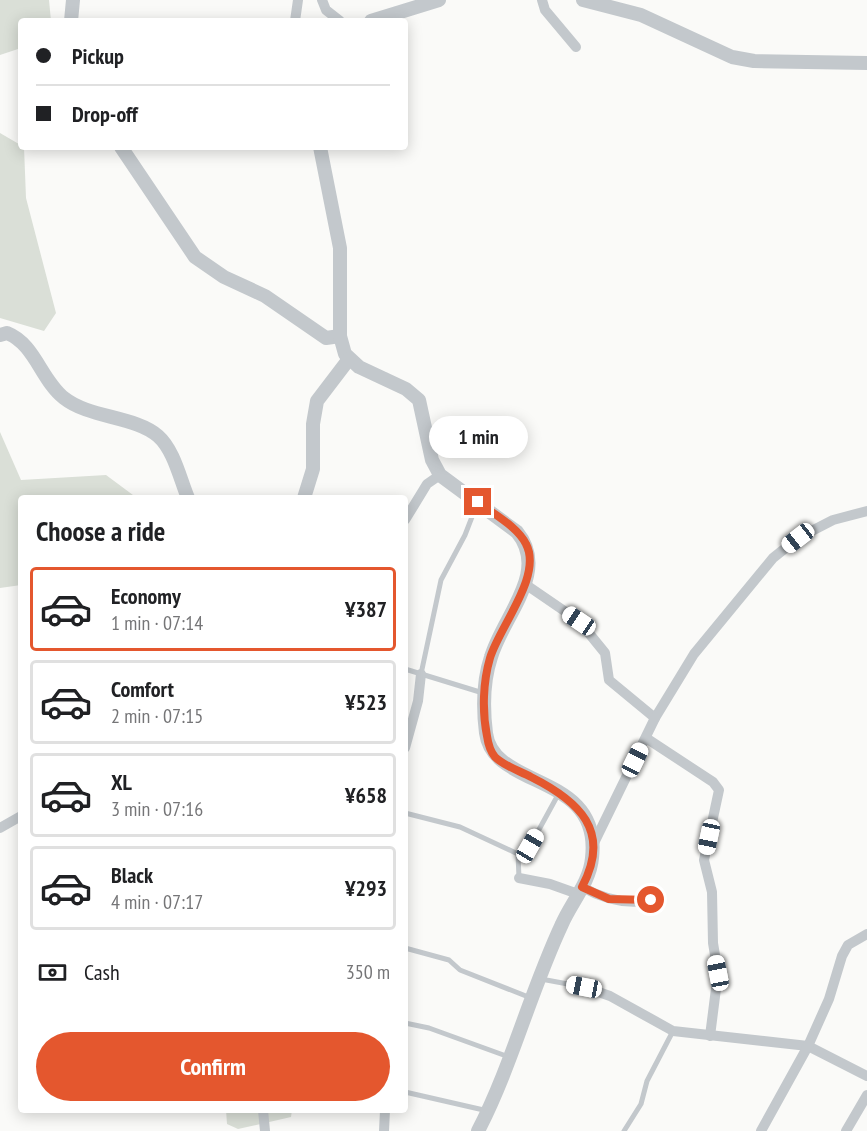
<!DOCTYPE html>
<html lang="en">
<head>
<meta charset="utf-8">
<style>
  body { margin:0; font-family:"PT Sans Narrow",sans-serif; background:#f2f2f2; color:#202124; height:100vh; display:flex; flex-direction:column; font-size:22px; white-space:nowrap }
  * { box-sizing:border-box; margin:0 }
  p { font-size:20px; color:#757577 }
  .icon { flex:none; width:33px; height:33px; fill:none; stroke:currentColor; stroke-width:2; stroke-linecap:round; stroke-linejoin:round }
  .map { position:relative; flex:1; overflow:hidden }
  .details { position:absolute; left:18px; top:495px; width:390px; height:618px; display:flex; flex-direction:column; background:#fff; border-radius:6px; box-shadow:0 3px 15px #0003 }
  .details>* { flex:none }
  .top-card { position:absolute; left:18px; top:18px; width:390px; height:132px; border-radius:6px; box-shadow:0 3px 15px #0003; display:grid; align-content:center; height:132px; padding:0 18px; background:#fff }
  .end { position:absolute; width:27px; height:27px; margin:-14px; border:8px solid #e4572e; background:#fff; box-shadow:0 0 0 3px #fff }
  .from { border-radius:50% }
  .bubble { position:absolute; height:42px; border-radius:21px; background:#fff; box-shadow:0 3px 15px #0003; font-size:20px; font-weight:700; line-height:42px; text-align:center }
  .car { position:absolute; width:18px; height:36px; margin:-18px -9px; border-radius:8px; box-shadow:0 0 4px 2px #0007; background:linear-gradient(#fff 24%,#345 0 40%,#fff 0 76%,#345 0 86%,#fff 0) }
  .top-card b { display:flex; align-items:center; gap:21px; height:57px; font-size:22px }
  .top-card b+b { border-top:2px solid #e0e0e0 }
  .top-card i { width:15px; height:15px; background:#202124 }
  ul { padding:0; list-style:none }
  li { display:flex; align-items:center; gap:18px; height:84px; margin:0 12px 9px; padding:0 6px; border:3px solid #e0e0e0; border-radius:6px }
  li div { flex:1 }
  li b { display:block; font-size:22px }
  li em { font-style:normal; font-weight:700 }
  li.on { border-color:#e4572e }
  li>.icon { width:54px; height:54px; stroke-width:1.5 }
  h2 { padding:0 18px; font-size:27px; line-height:72px }
  .pay { display:flex; align-items:center; gap:15px; height:66px; padding:0 18px; font-size:22px }
  .pay p { margin-inline-start:auto }
  .button { display:flex; gap:12px; margin-top:auto; padding:12px 18px }
  .button a { flex:1; height:69px; border-radius:36px; background:#e4572e; color:#fff; font-size:24px; font-weight:700; line-height:69px; text-align:center }
  .map>svg:first-child { display:block }
</style>
</head>
<body>
<div class="map">
<svg width="867" height="1131" viewBox="0 0 867 1131">
  <rect width="100%" height="100%" fill="#fafaf8"/>
  <g fill="#dadfd7">
    <polygon points="0,0 49,0 51,21 21,21 21,48 0,55"/>
    <polygon points="0,133 24,147 26,198 56,313 44,331 0,318"/>
    <polygon points="0,432 21,480 106,475 137,498 21,498 21,585 0,588"/>
    <polygon points="226,1110 292,1110 291,1117 238,1129 227,1124"/>
  </g>
  <g fill="none" stroke-linecap="round" stroke-linejoin="round">
    <g stroke="#c3c8cc" stroke-width="5">
      <polyline points="405,669 483,693"/>
      <polyline points="421,674 441,580 465,535 477,504"/>
      <polyline points="405,813 460,827 518,854 524,853 530,846 559,793"/>
      <polyline points="518,854 519,878"/>
      <polyline points="405,948 449,960 460,970 531,998"/>
      <polyline points="541,979 584,987"/>
      <polyline points="405,1023 429,1028 509,1057"/>
      <polyline points="405,1092 488,1111"/>
      <polyline points="624,1131 641,1104 647,1081 673,1031"/>
    </g>
    <g stroke="#c3c8cc" stroke-width="10">
      <polyline points="322,0 326,10 340,21"/>
      <polyline points="542,0 545,10 576,47"/>
      <polyline points="295,21 298,0"/>
      <polyline points="405,520 427,484 440,475"/>
      <polyline points="525,584 579,621 605,653 609,680 655,718"/>
      <polyline points="646,738 713,782 719,790 704,860 712,892 713,943 718,973 710,1036"/>
      <polyline points="405,748 418,701 421,674"/>
      <polyline points="0,828 21,816"/>
      <polyline points="593,845 655,718 694,654 773,558 798,538 833,520 867,511"/>
      <polyline points="519,878 550,884 578,894"/>
      <path d="M582,887C605,900 632,906 659,898"/>
      <polyline points="584,987 610,996 673,1031 808,1046 867,1076"/>
      <polyline points="263,1110 265,1131"/>
      <polyline points="384,1131 385,1110"/>
      <polyline points="761,1131 808,1046 829,999 842,956 848,945 867,934"/>
      <polyline points="846,1131 867,1095"/>
    </g>
    <g stroke="#c3c8cc" stroke-width="14">
      <polyline points="583,0 641,15 732,57 754,61 867,63"/>
      <polyline points="71,21 73,0"/>
      <polyline points="371,21 439,0"/>
      <polyline points="121,147 195,257 224,277 265,296 326,338 340,336"/>
      <path d="M320,147L340,248V336L345,354L359,367L406,389L419,400L432,460L440,475L517,532C550,572 503,616 491,657C483,681 483,709 486,733C493,790 602,772 592,858C590,882 571,903 562,924C530,992 512,1065 478,1131"/>
      <path d="M0,335L7,333C35,344 41,380 64,398C89,418 135,416 158,436C174,450 180,479 188,498"/>
      <polyline points="304,498 313,469 313,424 317,401 349,359"/>
    </g>
  </g>
  <g fill="none" stroke-linecap="round" stroke-linejoin="round">
    <path stroke="#e4572e" stroke-width="8" d="M478,502C493,514 517,526 526,544C543,576 499,627 490,658C483,682 482,711 487,736C488,743 490,751 495,757C504,766 520,771 531,777C579,801 612,831 582,887L609,899L651,900"/>
  </g>
</svg>
<i class="end from" style="left:651px;top:900px"></i>
<i class="end" style="left:478px;top:502px"></i>
<div class="bubble" style="left:429px;top:416px;width:99px">1 min</div>
<i class="car" style="left:798px;top:538px;rotate:232deg"></i>
<i class="car" style="left:579px;top:621px;rotate:304deg"></i>
<i class="car" style="left:635px;top:760px;rotate:26deg"></i>
<i class="car" style="left:709px;top:837px;rotate:192deg"></i>
<i class="car" style="left:530px;top:846px;rotate:30deg"></i>
<i class="car" style="left:718px;top:973px;rotate:349deg"></i>
<i class="car" style="left:584px;top:987px;rotate:281deg"></i>
<div class="top-card">
<b><i class="from"></i>Pickup</b>
<b><i></i>Drop-off</b>
</div>
<section class="details">
<h2>Choose a ride</h2>
<ul>
<li class="on"><svg class="icon" aria-label="car" viewBox="0 0 24 24"><path d="M5 17H2v-5l4-1 3-4h7l3 4 3 1v5h-3M9 17h6M6 11h13"/><circle cx="7" cy="17" r="2"/><circle cx="17" cy="17" r="2"/></svg><div><b>Economy</b><p>1 min · 07:14</p></div><em>¥387</em></li>
<li><svg class="icon" aria-label="car" viewBox="0 0 24 24"><path d="M5 17H2v-5l4-1 3-4h7l3 4 3 1v5h-3M9 17h6M6 11h13"/><circle cx="7" cy="17" r="2"/><circle cx="17" cy="17" r="2"/></svg><div><b>Comfort</b><p>2 min · 07:15</p></div><em>¥523</em></li>
<li><svg class="icon" aria-label="car" viewBox="0 0 24 24"><path d="M5 17H2v-5l4-1 3-4h7l3 4 3 1v5h-3M9 17h6M6 11h13"/><circle cx="7" cy="17" r="2"/><circle cx="17" cy="17" r="2"/></svg><div><b>XL</b><p>3 min · 07:16</p></div><em>¥658</em></li>
<li><svg class="icon" aria-label="car" viewBox="0 0 24 24"><path d="M5 17H2v-5l4-1 3-4h7l3 4 3 1v5h-3M9 17h6M6 11h13"/><circle cx="7" cy="17" r="2"/><circle cx="17" cy="17" r="2"/></svg><div><b>Black</b><p>4 min · 07:17</p></div><em>¥293</em></li>
</ul>
<div class="pay"><svg class="icon" aria-label="cash" viewBox="0 0 24 24"><path d="M3 7h18v10H3z"/><circle cx="12" cy="12" r="2"/></svg>Cash<p>350 m</p></div>
<div class="button"><a>Confirm</a></div>
</section>
</div>
</body>
</html>
